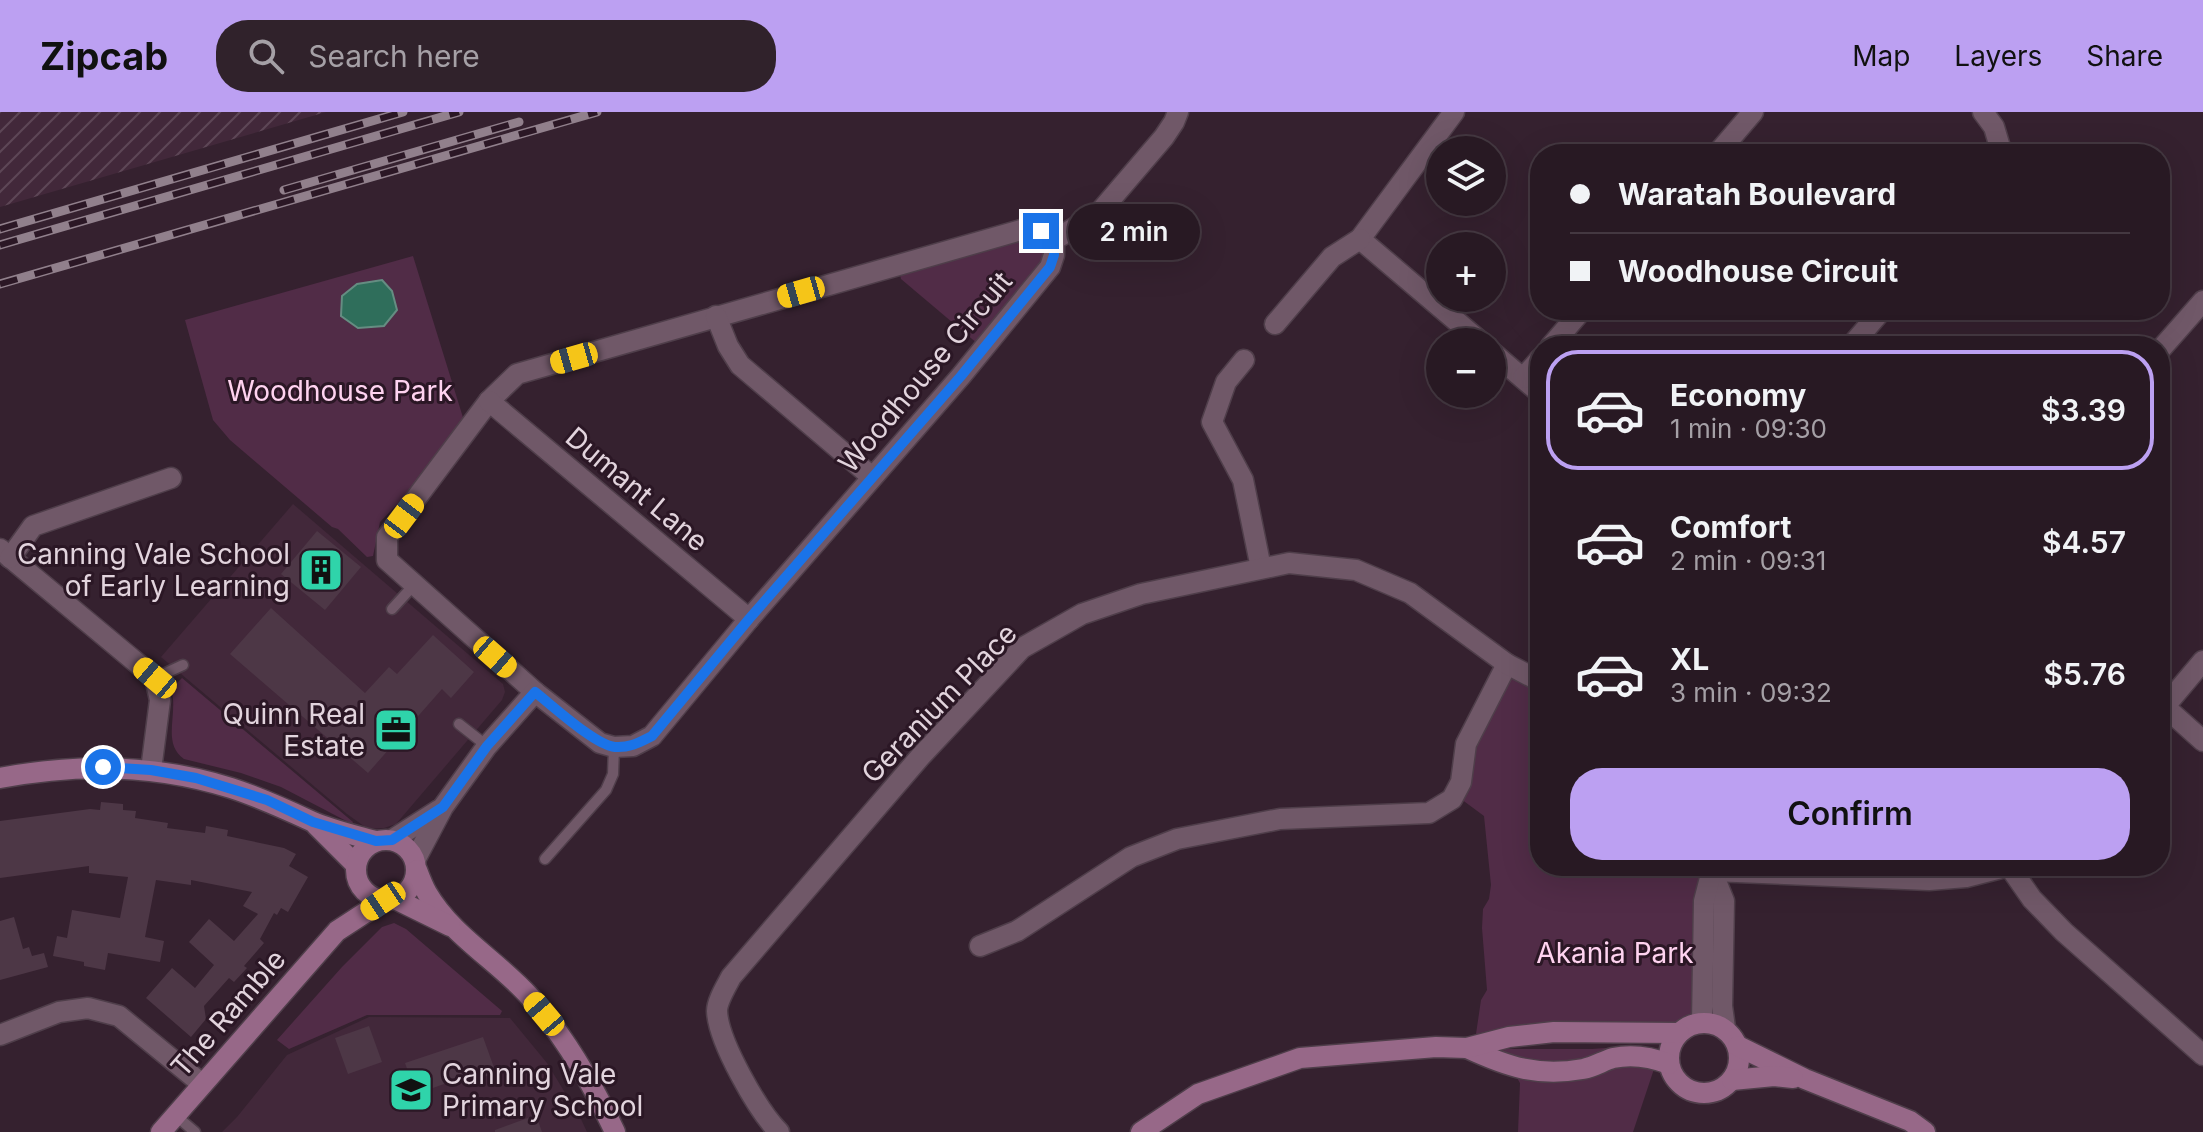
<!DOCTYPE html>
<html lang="en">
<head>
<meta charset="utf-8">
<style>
  body { margin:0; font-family:Inter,sans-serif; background:#30222b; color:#f1f3f6; height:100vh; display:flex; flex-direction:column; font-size:30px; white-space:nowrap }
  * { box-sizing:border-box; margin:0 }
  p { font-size:26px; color:#a5a0a6 }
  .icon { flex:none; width:44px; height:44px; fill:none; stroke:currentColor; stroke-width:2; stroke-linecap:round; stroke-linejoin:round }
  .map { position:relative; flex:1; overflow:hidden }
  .sheet { position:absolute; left:1530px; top:224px; width:640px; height:540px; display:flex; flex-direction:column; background:#281923; border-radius:32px; box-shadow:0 8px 32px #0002,0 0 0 2px #443841 }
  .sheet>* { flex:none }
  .guide { position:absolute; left:1530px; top:32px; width:640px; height:176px; border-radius:32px; box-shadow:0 8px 32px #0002,0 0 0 2px #443841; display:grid; align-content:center; height:176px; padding:0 40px; background:#281923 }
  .buttons { position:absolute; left:1426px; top:24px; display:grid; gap:16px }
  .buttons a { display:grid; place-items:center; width:80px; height:80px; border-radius:50%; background:#281923; box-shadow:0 8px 32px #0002,0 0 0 2px #443841; font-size:40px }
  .end { position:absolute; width:36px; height:36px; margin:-18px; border:10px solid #1a73e8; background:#fff; box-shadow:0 0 0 4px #fff }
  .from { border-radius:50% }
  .bubble { position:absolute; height:56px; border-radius:28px; background:#281923; box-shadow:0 8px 32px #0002,0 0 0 2px #443841; font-size:26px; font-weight:600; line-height:56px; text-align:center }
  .car { position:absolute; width:24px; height:48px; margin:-24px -12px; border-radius:10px; box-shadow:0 0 6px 2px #0007; background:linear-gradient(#f5c518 24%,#345 0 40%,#f5c518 0 76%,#345 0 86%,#f5c518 0) }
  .guide b { display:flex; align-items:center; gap:28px; height:76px; font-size:30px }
  .guide b+b { border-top:2px solid #443841 }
  .guide i { width:20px; height:20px; background:#f1f3f6 }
  ul { padding:14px 0 0; list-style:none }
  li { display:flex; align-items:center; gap:24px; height:120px; margin:0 16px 12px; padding:0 24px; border:4px solid transparent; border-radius:32px }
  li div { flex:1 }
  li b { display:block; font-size:30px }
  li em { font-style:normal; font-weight:600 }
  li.on { border-color:#bca0f2 }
  li>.icon { width:72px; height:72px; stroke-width:1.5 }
  .primary-button { display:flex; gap:16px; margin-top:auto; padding:16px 40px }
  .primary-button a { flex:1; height:92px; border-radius:32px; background:#bca0f2; color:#111; font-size:32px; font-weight:600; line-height:92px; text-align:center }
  header { display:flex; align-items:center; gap:48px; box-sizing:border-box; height:112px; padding:0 40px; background:#bca0f2; color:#111 }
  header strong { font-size:38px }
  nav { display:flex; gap:44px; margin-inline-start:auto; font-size:28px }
  .search { width:560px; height:72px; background:#30222b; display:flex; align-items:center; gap:20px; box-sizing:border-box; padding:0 28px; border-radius:32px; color:#a5a0a6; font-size:30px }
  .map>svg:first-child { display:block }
</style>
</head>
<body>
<header>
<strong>Zipcab</strong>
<div class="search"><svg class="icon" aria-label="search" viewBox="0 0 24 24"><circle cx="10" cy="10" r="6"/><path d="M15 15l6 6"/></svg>Search here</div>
<nav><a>Map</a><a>Layers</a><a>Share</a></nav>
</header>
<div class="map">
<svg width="2203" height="1020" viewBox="0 0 2203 1020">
  <defs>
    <pattern id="industrial-furrows" width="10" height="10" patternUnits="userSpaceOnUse" patternTransform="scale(2)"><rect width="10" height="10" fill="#42283a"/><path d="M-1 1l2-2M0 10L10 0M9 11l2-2" fill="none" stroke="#5d4656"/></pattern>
  </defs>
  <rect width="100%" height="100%" fill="#35212f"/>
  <g fill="#42283a">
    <polygon points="293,392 503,572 505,580 502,588 396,712 384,716 368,717 347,702 161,545"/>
    <polygon points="369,905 510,906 547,951 581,1007 587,1020 222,1020 237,1005 287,943"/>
  </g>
  <polygon fill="url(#industrial-furrows)" points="0,0 326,0 0,95"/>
  <g fill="#512c47">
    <polygon points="1022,122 1042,130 1047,143 978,232 901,167 899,158"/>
    <polygon points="413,144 465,312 424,365 380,410 373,444 367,445 338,417 332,415 230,328 213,308 185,208"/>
    <polygon points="1504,556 1540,567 1540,754 1710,754 1693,912 1667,929 1592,928 1476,922 1481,888 1487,878 1482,816 1483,797 1489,787 1491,773 1484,704 1461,687 1468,635"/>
    <path d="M182,566L353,710L352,712L281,675L241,661L184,647C161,631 179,601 171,577Z"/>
    <polygon points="394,811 406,817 502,899 500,903 367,903 289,937 277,928 342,855 382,815"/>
    <polygon points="1619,935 1660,939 1633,1020 1518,1020 1520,971 1500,937 1592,937"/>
  </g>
  <polygon fill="#2f6e5b" stroke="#658d82" stroke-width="2" points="382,168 392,179 397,198 384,214 358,216 341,204 342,184 357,172"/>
  <g fill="#4d3746">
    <polygon points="317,419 361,455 325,498 281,462"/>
    <polygon points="271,496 365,581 389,555 397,562 433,523 474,560 451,586 442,577 368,661 230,542"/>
    <polygon points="101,690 123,692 123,698 136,699 135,706 168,711 167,716 205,721 206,714 228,718 227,724 284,736 296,742 289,754 308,765 288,800 281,796 277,803 274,801 260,827 264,831 244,854 247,856 234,870 229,866 204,894 206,907 191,925 146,886 172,856 195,876 214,853 189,830 209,807 234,829 258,802 243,794 252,780 191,768 191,773 156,768 145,825 164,829 160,850 108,841 105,858 84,854 84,850 53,844 57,824 67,826 72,798 120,806 128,765 89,761 89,754 0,766 0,709 90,697 100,698"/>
    <polygon points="14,805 23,837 29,835 32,844 44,841 48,855 0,868 0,809"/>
    <polygon points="369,914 382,950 348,962 335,926"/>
    <polygon points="483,925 496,961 463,972 461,966 416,982 405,951"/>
    <polygon points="536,1003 542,1020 495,1020 495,1018"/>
  </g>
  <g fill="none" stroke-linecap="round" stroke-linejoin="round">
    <g stroke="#4f3e4a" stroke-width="13">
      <g id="lane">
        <polyline points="392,497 413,474"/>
        <polyline points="155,566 183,553"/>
        <polyline points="459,612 487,634"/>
        <polyline points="545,747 606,678 613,662 614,635"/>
        <polyline points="175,1003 195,1020"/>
      </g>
    </g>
    <g stroke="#4f3e4a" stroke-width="23">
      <g id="street">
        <polyline points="1454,0 1360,127 1481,230"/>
        <polyline points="1983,0 1994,15 2002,42"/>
        <polyline points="1717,42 1753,0"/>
        <polygon points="1028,116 1041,119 1054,128 1054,143 1050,155 961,264 749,507 652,624 633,634 614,635 600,631 535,580 387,448 387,425 489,289 517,262"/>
        <polyline points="1054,128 1099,101 1164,25 1174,10 1178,0"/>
        <polyline points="716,204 728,234 740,253 872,365"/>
        <polyline points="1275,212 1332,145 1360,127"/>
        <polyline points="1551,234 1582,198"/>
        <polyline points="1851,234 1882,198"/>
        <polyline points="2160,238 2203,189"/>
        <polyline points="1492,240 1540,281"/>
        <polyline points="1244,248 1226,270 1212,310 1243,368 1261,456"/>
        <polyline points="1523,266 1540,247"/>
        <polyline points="489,289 749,507"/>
        <polyline points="0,437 155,566 160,588 151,658"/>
        <polyline points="10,446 33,414 171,366"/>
        <polyline points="2165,595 2203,629"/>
        <polyline points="2160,600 2203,549"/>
        <polyline points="392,728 439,698"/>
        <polyline points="415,748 443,695 487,634 535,580"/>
        <polyline points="2009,754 2032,787 2064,820 2203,943"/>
        <polyline points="1712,759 1929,768 1966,765 2009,754"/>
        <polyline points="1712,759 1724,789 1722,894 1725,916"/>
        <polyline points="980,834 1017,819 1131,745 1177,727 1280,707 1429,701 1452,687 1461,670 1466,632 1507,552"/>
        <polyline points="1702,911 1704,789 1712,758"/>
        <polyline points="0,923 59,900 88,896 119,904 202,972"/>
        <path d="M779,1020C758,999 718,929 717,899C717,889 726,875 731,865L920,645L1022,536L1082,502L1141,482L1289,451L1356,458L1410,481L1507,552L1532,565L1540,566"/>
      </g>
    </g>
    <g stroke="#4f3e4a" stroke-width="23">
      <g id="secondary">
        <path d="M0,666C78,651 155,652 231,676C259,685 285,697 311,709C331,718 354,723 376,729"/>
        <polyline points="316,713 356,753"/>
        <circle cx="386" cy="758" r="30"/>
        <path d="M417,758C420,766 423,774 427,781C452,824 498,849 530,885C566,926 592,971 615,1020"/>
        <polyline points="395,787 450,814"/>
        <circle cx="1704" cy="946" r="35"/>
        <polyline points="1738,934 1805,967 1910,1009 1925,1020"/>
        <path d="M1467,936C1508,955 1538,965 1583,957C1594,955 1603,949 1613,946C1632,942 1651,945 1669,952"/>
        <polyline points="1732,968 1774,964 1793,966"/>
        <polyline points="161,1020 337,819 383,789"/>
        <polyline points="1141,1020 1198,982 1300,946 1436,935 1467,936 1509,925 1554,920 1679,921"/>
      </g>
    </g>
    <use href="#lane" stroke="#705868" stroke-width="10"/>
    <use href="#street" stroke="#705868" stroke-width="20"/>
    <use href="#secondary" stroke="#976888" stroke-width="20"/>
    <g stroke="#91808c" stroke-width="9">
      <g id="rail">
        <polyline points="284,78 519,10"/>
        <polyline points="0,117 403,0"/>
        <polyline points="0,133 459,0"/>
        <polyline points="0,172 597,0"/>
      </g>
    </g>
    <use href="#rail" stroke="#2b1725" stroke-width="6" stroke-dasharray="18" stroke-linecap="butt"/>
  </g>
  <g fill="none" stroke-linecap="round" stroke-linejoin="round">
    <path stroke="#1a73e8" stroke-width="10" d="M103,655L151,658L196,666L267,688L313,710L376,729L392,728L443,695L487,634L535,580C553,594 595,633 615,635C630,636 640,630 652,624L749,507L961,264L1050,155L1054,143V128L1041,119"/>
  </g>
  <defs>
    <g id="building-square" transform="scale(2.3)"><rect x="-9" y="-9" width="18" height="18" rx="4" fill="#2fd4aa" stroke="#2b1725"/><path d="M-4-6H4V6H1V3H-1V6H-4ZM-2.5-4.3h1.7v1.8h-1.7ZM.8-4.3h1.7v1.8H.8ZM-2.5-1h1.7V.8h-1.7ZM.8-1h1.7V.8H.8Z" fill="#111"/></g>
    <g id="office-square" transform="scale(2.3)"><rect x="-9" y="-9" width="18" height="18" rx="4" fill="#2fd4aa" stroke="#2b1725"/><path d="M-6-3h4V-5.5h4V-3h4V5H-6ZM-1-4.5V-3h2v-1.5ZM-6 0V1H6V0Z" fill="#111"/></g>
    <g id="school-square" transform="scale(2.3)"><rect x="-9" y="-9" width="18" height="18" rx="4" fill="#2fd4aa" stroke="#2b1725"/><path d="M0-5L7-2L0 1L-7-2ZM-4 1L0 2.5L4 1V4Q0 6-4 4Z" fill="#111"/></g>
  </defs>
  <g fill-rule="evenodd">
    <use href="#building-square" x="321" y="458"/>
    <use href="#office-square" x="396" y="618"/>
    <use href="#school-square" x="411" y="978"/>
  </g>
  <g text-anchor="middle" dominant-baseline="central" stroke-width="6" stroke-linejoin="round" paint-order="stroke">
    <g font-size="28" fill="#e2d4dd" stroke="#2b1725">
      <text transform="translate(925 260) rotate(-50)">Woodhouse Circuit</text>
      <text transform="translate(637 377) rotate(40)">Dumant Lane</text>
      <text transform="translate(939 591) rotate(-46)">Geranium Place</text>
      <text transform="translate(228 901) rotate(-49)">The Ramble</text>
    </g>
    <g font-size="28" fill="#ffd3f0" stroke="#2b1725">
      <text x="340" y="279">Woodhouse Park</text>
      <text x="1615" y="841">Akania Park</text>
    </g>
    <g font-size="28" fill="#e2d4dd" stroke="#2b1725" text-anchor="end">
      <text x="290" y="442">Canning Vale School<tspan x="290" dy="32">of Early Learning</tspan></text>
      <text x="365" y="602">Quinn Real<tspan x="365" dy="32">Estate</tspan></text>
      <text x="442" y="962" text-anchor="start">Canning Vale<tspan x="442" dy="32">Primary School</tspan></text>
    </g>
  </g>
</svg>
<div class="buttons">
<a><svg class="icon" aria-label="layers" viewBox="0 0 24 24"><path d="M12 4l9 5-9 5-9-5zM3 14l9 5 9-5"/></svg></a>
<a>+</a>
<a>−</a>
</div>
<i class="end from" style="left:103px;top:655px"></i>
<i class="end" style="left:1041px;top:119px"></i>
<div class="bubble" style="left:1068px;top:92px;width:132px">2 min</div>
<i class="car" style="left:801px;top:180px;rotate:254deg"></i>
<i class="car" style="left:574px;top:246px;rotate:254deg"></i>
<i class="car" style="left:404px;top:404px;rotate:37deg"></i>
<i class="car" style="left:495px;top:545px;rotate:131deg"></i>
<i class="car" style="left:155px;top:566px;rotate:310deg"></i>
<i class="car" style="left:383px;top:789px;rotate:236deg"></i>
<i class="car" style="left:544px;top:902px;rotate:320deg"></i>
<div class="guide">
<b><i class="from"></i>Waratah Boulevard</b>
<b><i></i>Woodhouse Circuit</b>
</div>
<section class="sheet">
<ul>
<li class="on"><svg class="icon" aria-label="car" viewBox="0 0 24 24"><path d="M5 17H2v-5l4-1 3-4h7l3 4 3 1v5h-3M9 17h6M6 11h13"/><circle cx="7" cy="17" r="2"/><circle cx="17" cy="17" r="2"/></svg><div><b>Economy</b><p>1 min · 09:30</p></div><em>$3.39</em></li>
<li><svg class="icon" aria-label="car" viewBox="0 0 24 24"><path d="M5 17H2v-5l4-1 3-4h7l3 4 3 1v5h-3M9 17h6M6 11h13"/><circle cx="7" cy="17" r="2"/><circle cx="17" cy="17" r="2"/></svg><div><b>Comfort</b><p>2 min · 09:31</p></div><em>$4.57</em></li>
<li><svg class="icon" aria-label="car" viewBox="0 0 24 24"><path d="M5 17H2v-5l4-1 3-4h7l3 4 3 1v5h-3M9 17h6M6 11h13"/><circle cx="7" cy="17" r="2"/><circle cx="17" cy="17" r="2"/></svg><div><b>XL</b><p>3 min · 09:32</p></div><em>$5.76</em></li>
</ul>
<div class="primary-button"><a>Confirm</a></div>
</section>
</div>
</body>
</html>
